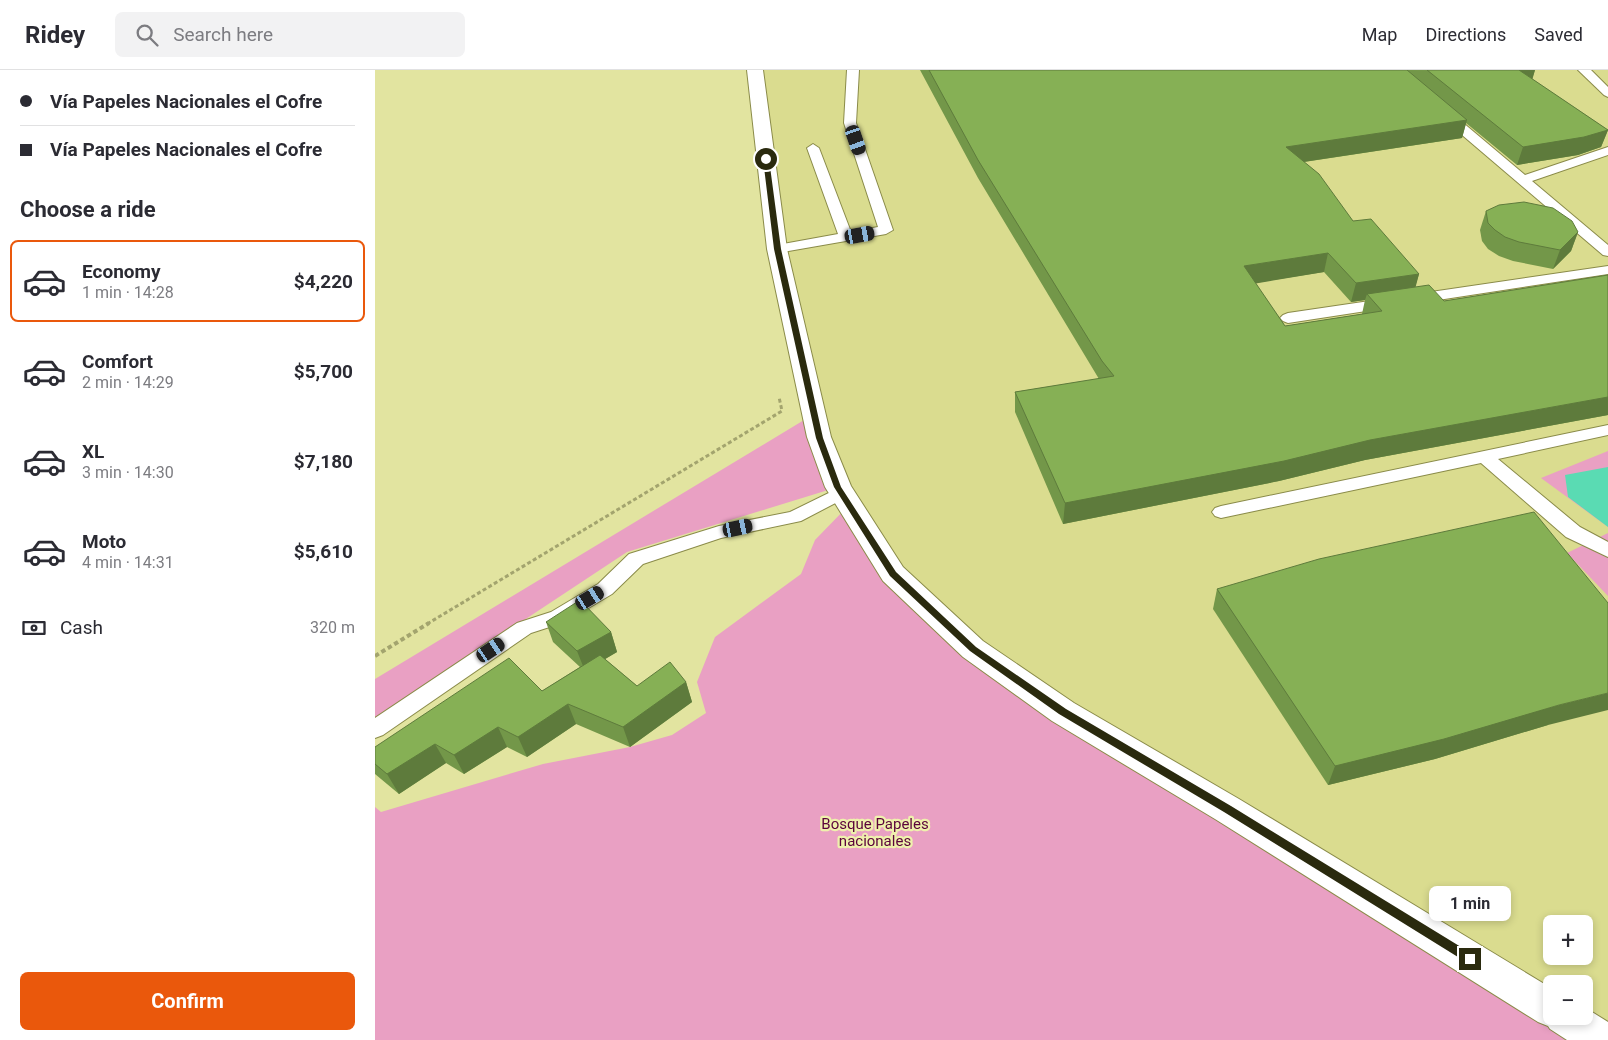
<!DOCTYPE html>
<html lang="en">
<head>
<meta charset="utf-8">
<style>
  body { margin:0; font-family:Roboto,sans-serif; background:#f2f2f3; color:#2b2b33; height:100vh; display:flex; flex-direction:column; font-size:19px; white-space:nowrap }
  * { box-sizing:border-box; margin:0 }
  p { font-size:16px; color:#7c7c81 }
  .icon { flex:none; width:28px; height:28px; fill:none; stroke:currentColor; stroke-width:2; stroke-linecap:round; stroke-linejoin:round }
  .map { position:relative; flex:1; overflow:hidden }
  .side { display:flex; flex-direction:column; background:#fff; width:375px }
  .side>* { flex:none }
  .banner { display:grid; align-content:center; height:110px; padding:0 20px; background:#fff }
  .tools { position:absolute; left:1168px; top:845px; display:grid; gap:10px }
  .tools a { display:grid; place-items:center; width:50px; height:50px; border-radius:8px; background:#fff; box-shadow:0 2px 8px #0003; font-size:25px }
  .end { position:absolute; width:22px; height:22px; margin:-11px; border:6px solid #2a2a0e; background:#fff; box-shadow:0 0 0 2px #fff }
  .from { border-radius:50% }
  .bubble { position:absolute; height:35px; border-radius:8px; background:#fff; box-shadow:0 2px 8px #0003; font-size:16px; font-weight:700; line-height:35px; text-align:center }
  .car { position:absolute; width:15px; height:30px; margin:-15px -8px; border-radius:6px; box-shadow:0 0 4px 1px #0007; background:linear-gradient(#222 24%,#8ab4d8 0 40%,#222 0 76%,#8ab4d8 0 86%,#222 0) }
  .banner b { display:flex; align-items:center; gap:18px; height:48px; font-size:19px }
  .banner b+b { border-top:1px solid #e1e1e2 }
  .banner i { width:12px; height:12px; background:#2b2b33 }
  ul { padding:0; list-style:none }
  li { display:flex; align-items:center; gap:15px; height:82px; margin:0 10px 8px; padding:0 10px; border:2px solid transparent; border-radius:8px }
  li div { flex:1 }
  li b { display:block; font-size:19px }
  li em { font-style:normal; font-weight:700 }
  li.on { border-color:#ea580c }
  li>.icon { width:45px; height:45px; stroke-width:1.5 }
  h2 { padding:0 20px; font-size:22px; line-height:60px }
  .pay { display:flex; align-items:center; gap:12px; height:55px; padding:0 20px; font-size:19px }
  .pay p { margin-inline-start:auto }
  .button { display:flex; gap:10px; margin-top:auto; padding:10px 20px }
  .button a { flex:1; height:58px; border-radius:8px; background:#ea580c; color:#fff; font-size:20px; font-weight:700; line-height:58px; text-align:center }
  header { display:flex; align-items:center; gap:30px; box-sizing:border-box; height:70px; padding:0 25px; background:#fff; border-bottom:1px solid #e1e1e2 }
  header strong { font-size:24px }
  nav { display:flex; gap:28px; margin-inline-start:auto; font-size:18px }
  .search { width:350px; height:45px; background:#f2f2f3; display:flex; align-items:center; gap:12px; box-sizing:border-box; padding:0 18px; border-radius:8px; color:#7c7c81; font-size:19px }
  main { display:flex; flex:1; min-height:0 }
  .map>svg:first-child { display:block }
</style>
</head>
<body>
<header>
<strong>Ridey</strong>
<div class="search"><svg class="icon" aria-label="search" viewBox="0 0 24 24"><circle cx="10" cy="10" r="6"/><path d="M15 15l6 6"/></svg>Search here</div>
<nav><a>Map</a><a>Directions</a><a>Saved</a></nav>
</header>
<main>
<section class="side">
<div class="banner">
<b><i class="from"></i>Vía Papeles Nacionales el Cofre</b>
<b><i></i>Vía Papeles Nacionales el Cofre</b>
</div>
<h2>Choose a ride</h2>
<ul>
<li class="on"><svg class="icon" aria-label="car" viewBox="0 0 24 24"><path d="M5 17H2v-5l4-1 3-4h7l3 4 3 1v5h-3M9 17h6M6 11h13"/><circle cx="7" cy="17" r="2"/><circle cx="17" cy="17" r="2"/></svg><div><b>Economy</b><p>1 min · 14:28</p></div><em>$4,220</em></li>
<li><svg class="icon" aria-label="car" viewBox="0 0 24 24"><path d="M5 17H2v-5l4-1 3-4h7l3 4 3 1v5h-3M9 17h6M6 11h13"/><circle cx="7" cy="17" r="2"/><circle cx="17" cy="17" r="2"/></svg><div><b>Comfort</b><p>2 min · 14:29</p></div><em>$5,700</em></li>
<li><svg class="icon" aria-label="car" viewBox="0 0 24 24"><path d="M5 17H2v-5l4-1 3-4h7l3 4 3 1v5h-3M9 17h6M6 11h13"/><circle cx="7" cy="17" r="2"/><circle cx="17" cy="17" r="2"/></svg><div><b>XL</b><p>3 min · 14:30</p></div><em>$7,180</em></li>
<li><svg class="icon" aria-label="car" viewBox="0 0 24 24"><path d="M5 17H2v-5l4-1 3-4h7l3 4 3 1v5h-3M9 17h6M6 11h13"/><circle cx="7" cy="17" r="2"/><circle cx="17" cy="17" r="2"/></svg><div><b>Moto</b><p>4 min · 14:31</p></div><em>$5,610</em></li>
</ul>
<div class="pay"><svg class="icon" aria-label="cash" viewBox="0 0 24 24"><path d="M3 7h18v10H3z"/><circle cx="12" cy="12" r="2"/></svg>Cash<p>320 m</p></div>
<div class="button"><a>Confirm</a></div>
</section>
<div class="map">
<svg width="1233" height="970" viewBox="0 0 1233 970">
  <rect width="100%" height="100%" fill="#e2e4a0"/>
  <path fill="#dadc8f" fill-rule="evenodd" d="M380,0H1233V970L1209,946V914H1176V939L852,739L688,642L518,504L444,367ZM1176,854H1209V886H1176Z"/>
  <g fill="#e9a0c3">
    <polygon points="439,344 463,417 252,482 0,649 0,609"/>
    <polygon points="1233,381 1233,457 1166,408"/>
    <polygon points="474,435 598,579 852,739 1176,939 1176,946 1227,970 0,970 0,737 6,742 168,694 255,677 297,665 331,643 322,612 340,567 426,504 440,470"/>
    <polygon points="1233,463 1233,526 1192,483"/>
  </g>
  <polygon fill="#5adbb3" points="1233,397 1233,457 1193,427 1190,405"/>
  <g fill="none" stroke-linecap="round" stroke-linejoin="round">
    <g stroke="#8a8b49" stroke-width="2">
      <g id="lane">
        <polygon points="472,0 484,0 481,53 518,160 511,164 402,183 397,182 395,179 397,176 463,164 432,78 438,74 444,78 476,162 503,157 469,53"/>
        <polygon points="1203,0 1216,0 1233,17 1233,27 1229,25"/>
        <polygon points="1070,40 1074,41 1150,105 1233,77 1233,85 1157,111 1233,175 1233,186 1228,185 1066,47 1064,44"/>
        <polygon points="1233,196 1233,204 913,253 908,251 905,248 908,245 913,243"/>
        <polygon points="1233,355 1233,365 1123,389 1205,457 1233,472 1233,487 1191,467 1106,393 846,448 840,446 837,442 840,438 846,436"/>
        <polygon points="466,417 472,419 475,423 472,427 426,451 346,468 268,494 237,524 190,552 156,563 8,665 0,668 0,648 142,553 176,542 223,514 254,484 344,456 415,442"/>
      </g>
    </g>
    <g stroke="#8a8b49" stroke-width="2">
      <polygon id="street" points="372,0 388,0 412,179 456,367 476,416 528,497 608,571 699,633 864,729 1176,918 1176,946 1209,946 1209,937 1233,952 1233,970 1192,970 1175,959 1173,956 1163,952 840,749 677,651 588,587 508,511 450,417 432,367 392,179"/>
    </g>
    <polyline stroke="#a3a46e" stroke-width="3" stroke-dasharray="4 2.5" stroke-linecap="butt" points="52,554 407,341 404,327"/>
    <polyline stroke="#a3a46e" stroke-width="4" stroke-dasharray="4.5 3" stroke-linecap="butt" points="0,586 54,553"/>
    <use href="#lane" fill="#fff" fill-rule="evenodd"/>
    <use href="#street" fill="#fff" fill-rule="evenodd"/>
  </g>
  <g fill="#739749" fill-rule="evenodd">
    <path d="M545,0H1160L1157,9L1233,60L1226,77L1203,85L1142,95L1091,53L1087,68L929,92L978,151L1044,204L1040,217L1069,231L1233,205V345L990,390L904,411L688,454L640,342V322L724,309L603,108ZM949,202L976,232L990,230L987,244L910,256L880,213Z"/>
    <polygon points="1111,141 1203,162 1196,181 1178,199 1138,191 1124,186 1113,179 1107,171 1105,160"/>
    <polygon points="842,519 1173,655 1060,689 953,715 838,539"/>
    <polygon points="171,552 236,562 242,582 230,589 262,616 311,612 317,632 255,677 201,654 152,687 132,677 89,704 71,693 24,724 0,704 0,677 167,621 205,597 178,572"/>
  </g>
  <g fill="#5e7b3c">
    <polygon points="1142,0 1160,0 1156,14"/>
    <polygon points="1092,50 1087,68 908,95 911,77"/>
    <polygon points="1233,60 1226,77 1203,85 1142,95 1148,77"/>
    <polygon points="1203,162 1196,181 1178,199 1185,180"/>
    <polygon points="953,183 949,202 866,216 869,196"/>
    <polygon points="1044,204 1039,223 992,224 990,230 976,232 981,213"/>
    <polygon points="1233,327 1233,345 990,390 904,411 688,454 690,433 995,370"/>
    <polygon points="236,562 242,582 210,601 202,581"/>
    <polygon points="311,612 317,632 255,677 248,657"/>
    <polygon points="1233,623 1233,640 1173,655 1060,689 953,715 960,696 1184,635"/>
    <polygon points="193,634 201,654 152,687 143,667"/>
    <polygon points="123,657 132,677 89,704 79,685"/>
    <polygon points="60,674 71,693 24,724 12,704"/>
  </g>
  <g fill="#86b055" stroke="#5e7b3c">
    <polygon points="554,0 1032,0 1092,50 911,77 944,104 978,151 996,149 1044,204 981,213 953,183 869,196 910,256 1007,241 992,224 1054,215 1069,231 1233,205 1233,327 995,370 909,391 690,433 640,322 739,306 727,291 603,90"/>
    <polygon points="1052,0 1144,0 1233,60 1209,67 1148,77"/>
    <polygon points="1149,132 1178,138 1197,151 1203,162 1185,180 1144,172 1130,167 1120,160 1113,153 1111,141 1124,135"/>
    <polygon points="1159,442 1233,533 1233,623 1184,635 1069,669 960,696 842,519 944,489"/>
    <polygon points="205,530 236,562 202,581 171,552"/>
    <polygon points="225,585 262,616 295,592 311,612 248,657 193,634 143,667 123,657 79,685 60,674 12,704 0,694 0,677 134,588 167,621"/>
  </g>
  <polygon fill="#2a2a0e" points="391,88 394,89 406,179 448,368 466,417 521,502 601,577 691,639 856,736 1099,885 1101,889 1099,892 1091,892 849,742 684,644 595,581 515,506 459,417 441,368 399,179 388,89"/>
  <g text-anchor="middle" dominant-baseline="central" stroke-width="4.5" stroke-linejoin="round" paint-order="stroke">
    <g font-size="15" fill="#5b043b" stroke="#eff1ad">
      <text x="500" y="754">Bosque Papeles<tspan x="500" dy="17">nacionales</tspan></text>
    </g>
  </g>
</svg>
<div class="tools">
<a>+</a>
<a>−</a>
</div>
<i class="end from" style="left:391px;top:89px"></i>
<i class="end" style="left:1095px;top:889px"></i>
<div class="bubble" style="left:1054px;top:816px;width:82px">1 min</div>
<i class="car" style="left:481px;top:70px;rotate:161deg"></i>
<i class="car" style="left:485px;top:165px;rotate:80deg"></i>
<i class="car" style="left:363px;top:458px;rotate:78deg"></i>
<i class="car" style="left:215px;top:528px;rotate:59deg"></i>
<i class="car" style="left:116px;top:580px;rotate:56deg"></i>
</div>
</main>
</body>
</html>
